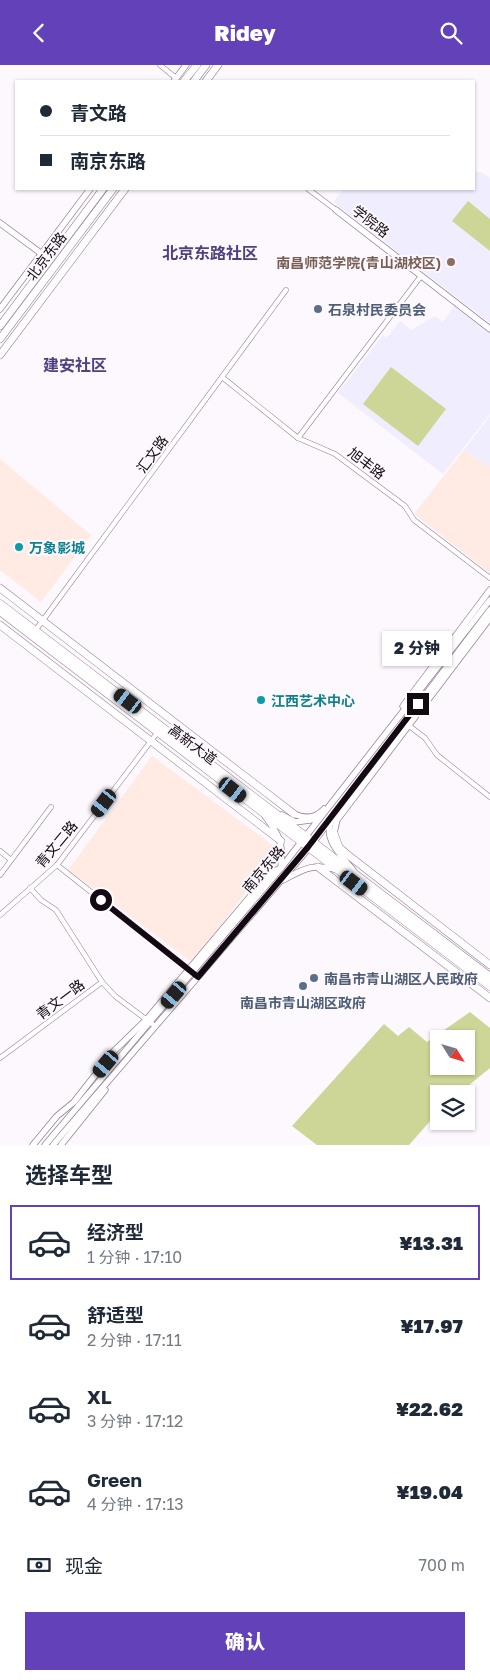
<!DOCTYPE html>
<html lang="zh">
<head>
<meta charset="utf-8">
<style>
  body { margin:0; font-family:"Golos Text","Noto Sans SC",sans-serif; background:#f2f2f3; color:#1f2937; height:100vh; display:flex; flex-direction:column; font-size:19px; white-space:nowrap }
  * { box-sizing:border-box; margin:0 }
  p { font-size:16px; color:#747a83 }
  .icon { flex:none; width:28px; height:28px; fill:none; stroke:currentColor; stroke-width:2; stroke-linecap:round; stroke-linejoin:round }
  .map { position:relative; height:1080px; overflow:hidden }
  .drawer { display:flex; flex-direction:column; background:#fff; flex:1 }
  .drawer>* { flex:none }
  .top-card { position:absolute; left:15px; top:15px; width:460px; height:110px; border-radius:0px; box-shadow:0 1px 4px #0004; display:grid; align-content:center; height:110px; padding:0 25px; background:#fff }
  .needle { width:32px; rotate:127deg }
  .tools { position:absolute; left:430px; top:965px; display:grid; gap:10px }
  .tools a { display:grid; place-items:center; width:45px; height:45px; border-radius:0px; background:#fff; box-shadow:0 1px 4px #0004; font-size:25px }
  .end { position:absolute; width:22px; height:22px; margin:-11px; border:6px solid #120912; background:#fff; box-shadow:0 0 0 2px #fff }
  .from { border-radius:50% }
  .bubble { position:absolute; height:35px; border-radius:0px; background:#fff; box-shadow:0 1px 4px #0004; font-size:16px; font-weight:800; line-height:35px; text-align:center }
  .car { position:absolute; width:15px; height:30px; margin:-15px -8px; border-radius:6px; box-shadow:0 0 4px 1px #0007; background:linear-gradient(#222 24%,#8ab4d8 0 40%,#222 0 76%,#8ab4d8 0 86%,#222 0) }
  .top-card b { display:flex; align-items:center; gap:18px; height:48px; font-size:19px }
  .top-card b+b { border-top:1px solid #e0e1e3 }
  .top-card i { width:12px; height:12px; background:#1f2937 }
  ul { padding:0; list-style:none }
  li { display:flex; align-items:center; gap:15px; height:75px; margin:0 10px 8px; padding:0 15px; border:2px solid transparent; border-radius:0px }
  li div { flex:1 }
  li b { display:block; font-size:19px }
  li em { font-style:normal; font-weight:800 }
  li.active { border-color:#6241b9 }
  li>.icon { width:45px; height:45px; stroke-width:1.5 }
  h2 { padding:0 25px; font-size:22px; line-height:60px }
  .pay { display:flex; align-items:center; gap:12px; height:55px; padding:0 25px; font-size:19px }
  .pay p { margin-inline-start:auto }
  .action { display:flex; gap:10px; margin-top:auto; padding:10px 25px }
  .action a { flex:1; height:58px; border-radius:0px; background:#6241b9; color:#fff; font-size:20px; font-weight:800; line-height:58px; text-align:center }
  header { display:flex; justify-content:space-between; align-items:center; height:65px; padding:0 25px; background:#6241b9; color:#fff; font-size:22px; font-weight:800 }
  .map>svg:first-child { display:block }
</style>
</head>
<body>
<header><svg class="icon" aria-label="back" viewBox="0 0 24 24"><path d="M15 5l-7 7 7 7"/></svg>Ridey<svg class="icon" aria-label="search" viewBox="0 0 24 24"><circle cx="10" cy="10" r="6"/><path d="M15 15l6 6"/></svg></header>
<div class="map">
<svg width="490" height="1080" viewBox="0 0 490 1080">
  <rect width="100%" height="100%" fill="#fdf8fd"/>
  <g fill="#ffebe4">
    <polygon points="464,385 490,402 490,508 414,449"/>
    <polygon points="0,394 91,470 41,537 0,505"/>
    <polygon points="152,691 278,784 193,898 68,805"/>
  </g>
  <g fill="#f0edff">
    <polygon points="474,107 481,107 490,113 490,258 333,137 344,124 474,124"/>
    <polygon points="455,240 490,267 490,349 443,409 338,328 383,270 387,273 400,256 411,265 435,251 443,257"/>
    <polygon points="490,351 490,402 464,385"/>
  </g>
  <g fill="#ced697" fill-rule="evenodd">
    <polygon points="468,136 490,154 490,186 452,156"/>
    <polygon points="391,302 446,344 418,381 363,339"/>
    <path d="M470,947L490,963V1003L458,1029H439V1046L409,1080H317L292,1061L384,959L398,971L409,962L427,977ZM439,974H466V1001H439Z"/>
  </g>
  <g fill="none" stroke-linecap="round" stroke-linejoin="round">
    <g stroke="#967e97" stroke-width="5.5">
      <g id="street">
        <polyline points="160,0 176,13"/>
        <polyline points="308,124 336,145"/>
        <polyline points="222,312 298,373 335,389 405,441 414,455 490,513"/>
        <polyline points="298,373 421,211"/>
        <polyline points="35,566 286,225"/>
        <polyline points="408,660 425,673 437,690 490,732"/>
        <polyline points="0,786 11,795"/>
        <polyline points="57,800 191,906"/>
        <polyline points="0,810 51,742"/>
        <polyline points="30,823 41,835 56,845 102,917"/>
        <polyline points="0,850 57,800 157,668"/>
        <polyline points="0,993 102,917 115,931 155,961"/>
      </g>
    </g>
    <g stroke="#967e97" stroke-width="7">
      <g id="secondary">
        <polyline points="174,16 186,0"/>
        <polyline points="336,145 490,264"/>
        <polyline points="0,158 50,195"/>
        <polyline points="0,244 90,124"/>
        <polyline points="403,641 490,525"/>
        <path d="M294,749C305,754 316,753 324,744"/>
        <polyline points="282,750 295,757 318,754"/>
        <path d="M332,755C322,774 342,791 353,805"/>
        <polyline points="334,768 337,755 490,553"/>
        <path d="M283,815C304,804 312,798 337,805"/>
        <path d="M33,1080L57,1051L74,1037L114,986L147,954L270,808L281,803C283,777 280,771 265,751"/>
        <polyline points="45,1080 281,803 490,535"/>
        <polyline points="53,1080 309,783 490,545"/>
        <polyline points="61,1080 105,1025"/>
      </g>
    </g>
    <g stroke="#967e97" stroke-width="8">
      <g id="primary">
        <polyline points="184,16 197,0"/>
        <polyline points="194,16 206,0"/>
        <polyline points="206,16 218,0"/>
        <polyline points="0,261 103,124"/>
        <polyline points="0,274 113,124"/>
        <polyline points="0,290 125,124"/>
        <polyline points="0,523 294,749"/>
        <polyline points="0,560 281,776"/>
        <polyline points="334,768 339,782 348,790 490,900"/>
        <polyline points="318,802 490,933"/>
      </g>
    </g>
    <g stroke="#967e97" stroke-width="9">
      <g id="highway">
        <polyline points="0,539 490,912"/>
        <polyline points="0,546 490,921"/>
      </g>
    </g>
    <use href="#street" stroke="#fff" stroke-width="4.5"/>
    <use href="#secondary" stroke="#fff" stroke-width="5.5"/>
    <use href="#primary" stroke="#fff" stroke-width="7"/>
    <use href="#highway" stroke="#fff" stroke-width="8"/>
  </g>
  <g fill="none" stroke-linecap="round" stroke-linejoin="round">
    <polyline stroke="#120912" stroke-width="6" points="101,835 198,912 308,782 418,639"/>
  </g>
  <circle fill="#8d6e63" stroke="#fdf8fd" stroke-width="2" cx="451" cy="197" r="5"/>
  <g fill="#5c6f8a" stroke="#fdf8fd" stroke-width="2">
    <circle cx="318" cy="244" r="5"/>
    <circle cx="314" cy="913" r="5"/>
    <circle cx="303" cy="921" r="5"/>
  </g>
  <g fill="#0f9aa8" stroke="#fdf8fd" stroke-width="2">
    <circle cx="19" cy="482" r="5"/>
    <circle cx="261" cy="635" r="5"/>
  </g>
  <g text-anchor="middle" dominant-baseline="central" stroke-width="4" stroke-linejoin="round" paint-order="stroke">
    <g font-size="14" fill="#120912" stroke="#fdf8fd">
      <text transform="translate(371 156) rotate(38)">学院路</text>
      <text transform="translate(46 191) rotate(-53)">北京东路</text>
      <text transform="translate(152 389) rotate(-54)">汇文路</text>
      <text transform="translate(367 398) rotate(37)">旭丰路</text>
      <text transform="translate(193 679) rotate(37)">高新大道</text>
      <text transform="translate(56 779) rotate(-50)">青文二路</text>
      <text transform="translate(263 804) rotate(-50)">南京东路</text>
      <text transform="translate(60 934) rotate(-37)">青文一路</text>
    </g>
    <g font-size="14" font-weight="bold" fill="#785e54" stroke="#fdf8fd" text-anchor="end">
      <text x="441" y="197">南昌师范学院(青山湖校区)</text>
    </g>
    <g font-size="14" font-weight="bold" fill="#4e5e75" stroke="#fdf8fd" text-anchor="start">
      <text x="328" y="244">石泉村民委员会</text>
      <text x="324" y="913">南昌市青山湖区人民政府</text>
      <text x="303" y="937" text-anchor="middle">南昌市青山湖区政府</text>
    </g>
    <g font-size="14" font-weight="bold" fill="#0d838f" stroke="#fdf8fd" text-anchor="start">
      <text x="29" y="482">万象影城</text>
      <text x="271" y="635">江西艺术中心</text>
    </g>
    <g font-size="16" font-weight="bold" fill="#4e417f" stroke="#fdf8fd">
      <text x="210" y="188">北京东路社区</text>
      <text x="75" y="300">建安社区</text>
    </g>
  </g>
</svg>
<div class="tools">
<a><svg class="needle" viewBox="-14 -14 28 28"><path d="M0-13l5 13h-10z" fill="#e53935"/><path d="M0 13l5-13h-10z" fill="#747a83"/></svg></a>
<a><svg class="icon" aria-label="layers" viewBox="0 0 24 24"><path d="M12 4l9 5-9 5-9-5zM3 14l9 5 9-5"/></svg></a>
</div>
<i class="end from" style="left:101px;top:835px"></i>
<i class="end" style="left:418px;top:639px"></i>
<div class="bubble" style="left:382px;top:566px;width:70px">2 分钟</div>
<i class="car" style="left:128px;top:636px;rotate:307deg"></i>
<i class="car" style="left:233px;top:725px;rotate:128deg"></i>
<i class="car" style="left:104px;top:738px;rotate:217deg"></i>
<i class="car" style="left:354px;top:818px;rotate:127deg"></i>
<i class="car" style="left:174px;top:930px;rotate:220deg"></i>
<i class="car" style="left:106px;top:999px;rotate:220deg"></i>
<div class="top-card">
<b><i class="from"></i>青文路</b>
<b><i></i>南京东路</b>
</div>
</div>
<section class="drawer">
<h2>选择车型</h2>
<ul>
<li class="active"><svg class="icon" aria-label="car" viewBox="0 0 24 24"><path d="M5 17H2v-5l4-1 3-4h7l3 4 3 1v5h-3M9 17h6M6 11h13"/><circle cx="7" cy="17" r="2"/><circle cx="17" cy="17" r="2"/></svg><div><b>经济型</b><p>1 分钟 · 17:10</p></div><em>¥13.31</em></li>
<li><svg class="icon" aria-label="car" viewBox="0 0 24 24"><path d="M5 17H2v-5l4-1 3-4h7l3 4 3 1v5h-3M9 17h6M6 11h13"/><circle cx="7" cy="17" r="2"/><circle cx="17" cy="17" r="2"/></svg><div><b>舒适型</b><p>2 分钟 · 17:11</p></div><em>¥17.97</em></li>
<li><svg class="icon" aria-label="car" viewBox="0 0 24 24"><path d="M5 17H2v-5l4-1 3-4h7l3 4 3 1v5h-3M9 17h6M6 11h13"/><circle cx="7" cy="17" r="2"/><circle cx="17" cy="17" r="2"/></svg><div><b>XL</b><p>3 分钟 · 17:12</p></div><em>¥22.62</em></li>
<li><svg class="icon" aria-label="car" viewBox="0 0 24 24"><path d="M5 17H2v-5l4-1 3-4h7l3 4 3 1v5h-3M9 17h6M6 11h13"/><circle cx="7" cy="17" r="2"/><circle cx="17" cy="17" r="2"/></svg><div><b>Green</b><p>4 分钟 · 17:13</p></div><em>¥19.04</em></li>
</ul>
<div class="pay"><svg class="icon" aria-label="cash" viewBox="0 0 24 24"><path d="M3 7h18v10H3z"/><circle cx="12" cy="12" r="2"/></svg>现金<p>700 m</p></div>
<div class="action"><a>确认</a></div>
</section>
</body>
</html>
